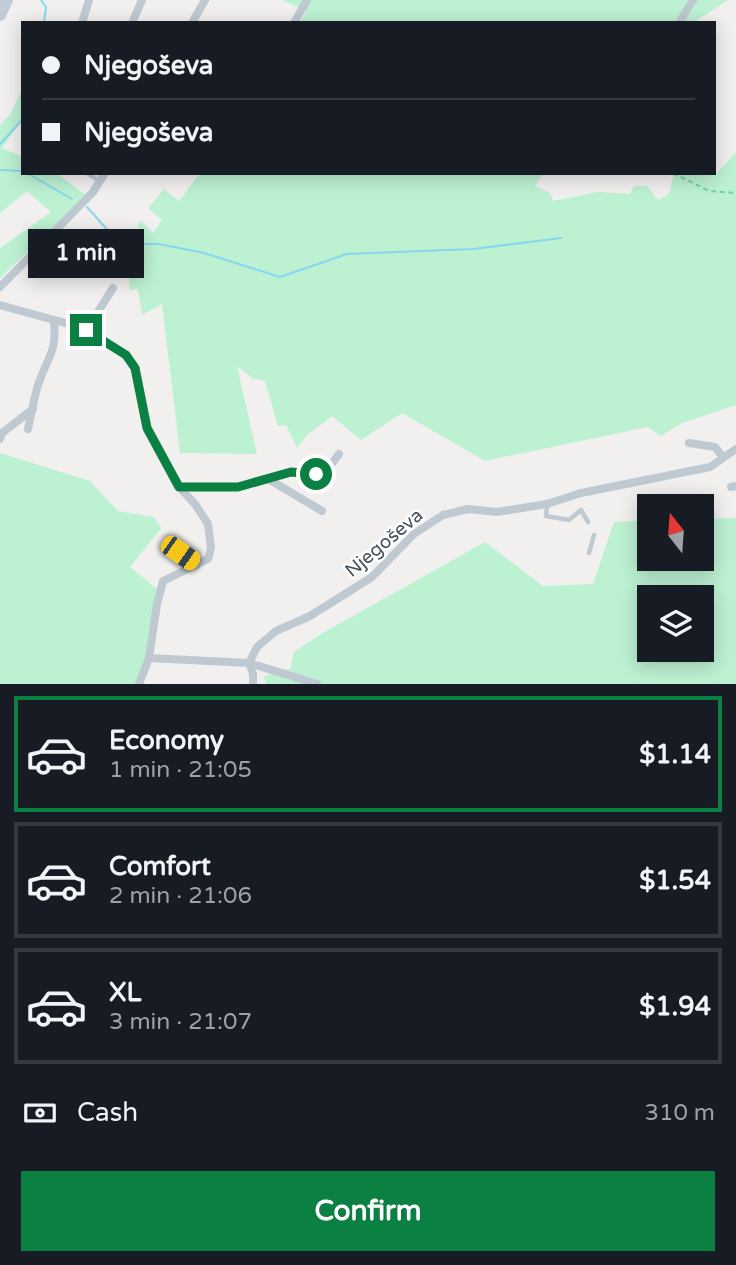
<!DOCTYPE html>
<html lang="en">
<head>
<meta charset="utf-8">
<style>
  body { margin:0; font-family:"Varela Round",sans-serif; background:#242831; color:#f1f3f6; height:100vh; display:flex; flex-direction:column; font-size:26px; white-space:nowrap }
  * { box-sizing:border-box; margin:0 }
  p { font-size:23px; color:#9ea1a6 }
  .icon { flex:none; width:38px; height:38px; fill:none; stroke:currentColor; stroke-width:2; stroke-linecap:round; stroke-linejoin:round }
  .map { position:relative; height:684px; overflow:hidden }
  .panel { display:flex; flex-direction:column; background:#171b24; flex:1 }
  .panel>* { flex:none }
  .banner { position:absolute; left:21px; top:21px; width:695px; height:154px; border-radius:0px; box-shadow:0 4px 18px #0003; display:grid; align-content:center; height:154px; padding:0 21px; background:#171b24 }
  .needle { width:46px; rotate:343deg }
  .controls { position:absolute; left:637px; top:494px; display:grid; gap:14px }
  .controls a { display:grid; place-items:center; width:77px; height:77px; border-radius:0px; background:#171b24; box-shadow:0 4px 18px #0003; font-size:35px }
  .end { position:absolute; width:32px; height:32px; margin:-16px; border:9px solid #0b8043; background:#fff; box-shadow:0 0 0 4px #fff }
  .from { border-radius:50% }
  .bubble { position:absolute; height:49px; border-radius:0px; background:#171b24; box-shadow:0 4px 18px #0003; font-size:23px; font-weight:800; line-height:49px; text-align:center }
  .car { position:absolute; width:21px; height:42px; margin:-21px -10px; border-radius:9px; box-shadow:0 0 5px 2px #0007; background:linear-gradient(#f5c518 24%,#345 0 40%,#f5c518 0 76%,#345 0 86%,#f5c518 0) }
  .banner b { display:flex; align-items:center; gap:24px; height:66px; font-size:26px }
  .banner b+b { border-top:2px solid #363941 }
  .banner i { width:18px; height:18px; background:#f1f3f6 }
  ul { padding:12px 0 0; list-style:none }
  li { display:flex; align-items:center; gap:21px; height:116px; margin:0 14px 10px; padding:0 7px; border:4px solid #363941; border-radius:0px }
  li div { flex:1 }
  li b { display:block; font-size:26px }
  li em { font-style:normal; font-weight:800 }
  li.selected { border-color:#0b8043 }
  li>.icon { width:63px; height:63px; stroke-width:1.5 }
  .pay { display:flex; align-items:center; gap:18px; height:77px; padding:0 21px; font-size:26px }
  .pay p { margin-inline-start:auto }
  .cta { display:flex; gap:14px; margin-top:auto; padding:14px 21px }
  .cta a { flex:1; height:80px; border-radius:0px; background:#0b8043; color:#fff; font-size:28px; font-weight:800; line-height:80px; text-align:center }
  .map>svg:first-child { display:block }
</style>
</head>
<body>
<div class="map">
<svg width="736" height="684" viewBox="0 0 736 684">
  <rect width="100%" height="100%" fill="#f2efef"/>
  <g fill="#bcf1d2" fill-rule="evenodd">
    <polygon points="282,0 728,0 693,23 300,23 306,11"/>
    <polygon points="23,88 23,119 2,148 23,157 23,173 56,173 85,194 65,216 0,278 0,248 51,212 27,191 0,213 0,125 11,113"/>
    <polygon points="736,152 736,405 680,424 661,436 648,427 485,461 402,413 361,440 332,416 306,436 297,448 286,425 278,426 265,381 252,378 237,366 257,454 180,453 162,304 142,315 138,289 130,290 126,249 141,232 137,226 141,221 153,233 162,220 148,208 164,189 179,201 200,173 543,173 535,186 550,193 553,201 598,192 630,194 634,186 647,186 658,200 669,194 674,173 715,175"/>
    <polygon points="0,453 90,481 118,511 154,517 161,528 130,567 157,589 146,657 136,684 0,684"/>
    <path d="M736,518V684H266L264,676L290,669L294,652L321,634L485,542L543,586L593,584L614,522L649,520V558H702V519ZM649,597H702V649H649Z"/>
  </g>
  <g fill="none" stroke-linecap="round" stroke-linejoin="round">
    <g stroke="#87d7f0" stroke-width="2">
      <polyline points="41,0 46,7 44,23"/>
      <polyline points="0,144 23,119"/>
      <polyline points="0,170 23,171"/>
      <polyline points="27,173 72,199"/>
      <polyline points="87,207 120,244 159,244 204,253 280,277 347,254 473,249 561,238"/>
    </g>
    <polyline stroke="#72d1a5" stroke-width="2" stroke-dasharray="5 3.5" stroke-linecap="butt" points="673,173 709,191 736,193"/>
    <g stroke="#bfc9d2" stroke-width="4.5">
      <polyline points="87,173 99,181"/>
      <polyline points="547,504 546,516 569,520 581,510 588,522"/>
      <polyline points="589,553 594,535"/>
    </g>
    <g stroke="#bfc9d2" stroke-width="8">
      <polyline points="82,23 89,0"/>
      <polyline points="132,23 142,0"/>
      <polyline points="192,23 205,0"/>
      <polyline points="294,23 307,0"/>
      <polyline points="679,23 693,0"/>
      <polyline points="0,287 93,192 105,173"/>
      <polyline points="0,305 87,329 126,355 135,368 147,428 179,487 195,504 208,524 211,548 208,559 163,581 157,604 149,658 139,684"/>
      <polyline points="87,329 113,288"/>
      <path d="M28,429C31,414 34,399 38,385C47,358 57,353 54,322"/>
      <polyline points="0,439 2,433 33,409"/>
      <polyline points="689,443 715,447 722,456"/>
      <polyline points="270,480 322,511"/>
      <polyline points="179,487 238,487 291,472 316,474 326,472 339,454"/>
      <polyline points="731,487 736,486"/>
      <polyline points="173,552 180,553 197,565"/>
      <polyline points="149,658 249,663 257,647 276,631 310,616 372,577 414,534 443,515 468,509 497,512 547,504 581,493 710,467 736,449"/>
      <polyline points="249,663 317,684"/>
      <polyline points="249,663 253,674 253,684"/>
    </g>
    <polyline stroke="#c1ccd9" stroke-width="12" points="0,15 7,0"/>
  </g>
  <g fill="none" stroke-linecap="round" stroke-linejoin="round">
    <polyline stroke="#0b8043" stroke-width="9" points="86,330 126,355 135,368 147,428 179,487 238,487 291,472 316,474"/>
  </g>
  <g text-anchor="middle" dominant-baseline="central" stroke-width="5" stroke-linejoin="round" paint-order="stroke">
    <g font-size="19" fill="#46525e" stroke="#fff">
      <text transform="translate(384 543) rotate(-40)">Njegoševa</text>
    </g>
  </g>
</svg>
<div class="controls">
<a><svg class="needle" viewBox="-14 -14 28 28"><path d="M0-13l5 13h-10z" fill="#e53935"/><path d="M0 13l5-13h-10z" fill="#9ea1a6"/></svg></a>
<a><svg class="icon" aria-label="layers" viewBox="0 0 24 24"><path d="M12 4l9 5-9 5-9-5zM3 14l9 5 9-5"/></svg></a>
</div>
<i class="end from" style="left:316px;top:474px"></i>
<i class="end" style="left:86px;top:330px"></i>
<div class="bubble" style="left:28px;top:229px;width:116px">1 min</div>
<i class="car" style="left:180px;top:553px;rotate:125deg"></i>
<div class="banner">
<b><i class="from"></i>Njegoševa</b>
<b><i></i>Njegoševa</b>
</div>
</div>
<section class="panel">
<ul>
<li class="selected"><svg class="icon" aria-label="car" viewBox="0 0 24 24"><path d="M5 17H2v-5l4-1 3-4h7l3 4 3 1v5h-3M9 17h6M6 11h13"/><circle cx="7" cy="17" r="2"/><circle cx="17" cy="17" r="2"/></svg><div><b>Economy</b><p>1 min · 21:05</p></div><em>$1.14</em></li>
<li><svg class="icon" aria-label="car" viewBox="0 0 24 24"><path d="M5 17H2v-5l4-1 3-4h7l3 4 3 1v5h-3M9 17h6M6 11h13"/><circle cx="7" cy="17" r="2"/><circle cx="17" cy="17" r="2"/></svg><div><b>Comfort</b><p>2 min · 21:06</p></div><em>$1.54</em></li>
<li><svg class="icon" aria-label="car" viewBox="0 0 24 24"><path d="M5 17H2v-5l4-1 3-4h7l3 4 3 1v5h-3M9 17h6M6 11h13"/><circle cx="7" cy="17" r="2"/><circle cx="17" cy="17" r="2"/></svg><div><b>XL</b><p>3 min · 21:07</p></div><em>$1.94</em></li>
</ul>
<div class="pay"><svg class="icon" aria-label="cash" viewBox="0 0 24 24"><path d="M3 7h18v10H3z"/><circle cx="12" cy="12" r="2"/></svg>Cash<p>310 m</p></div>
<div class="cta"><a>Confirm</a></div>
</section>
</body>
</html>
